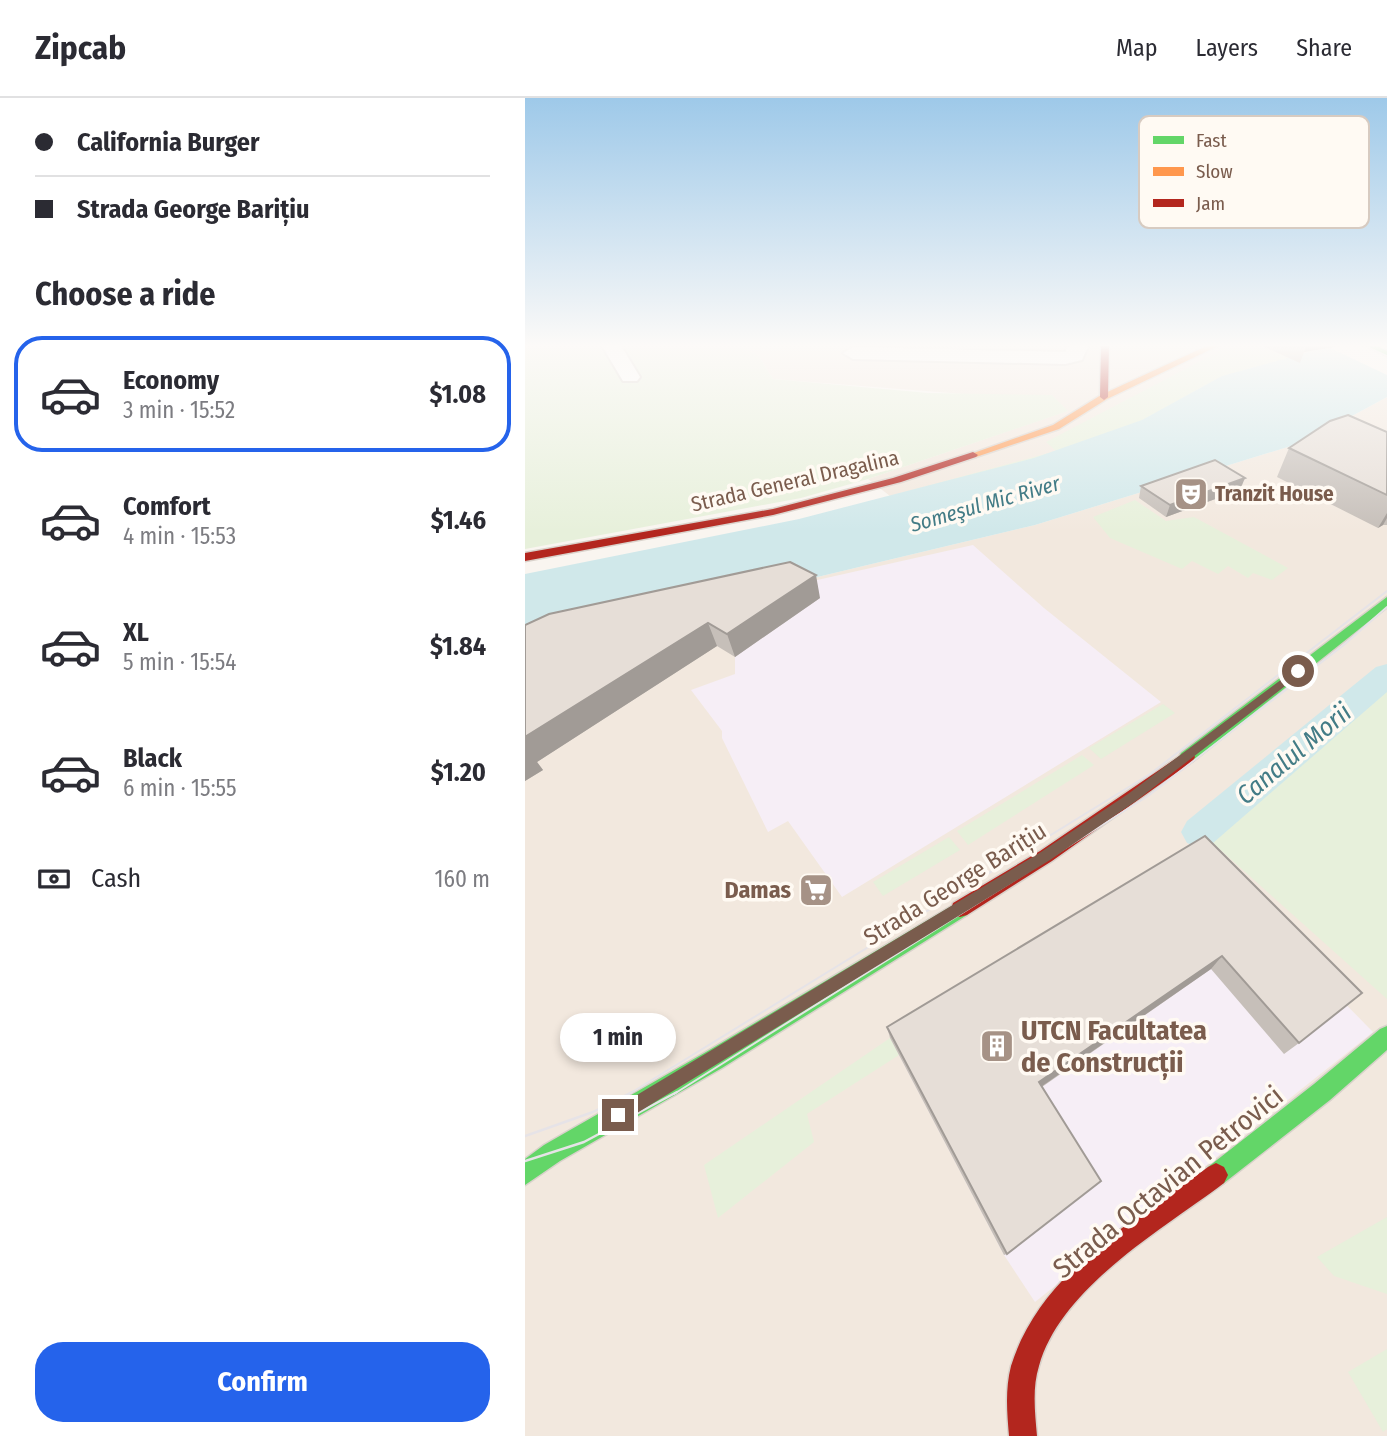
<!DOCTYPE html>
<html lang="en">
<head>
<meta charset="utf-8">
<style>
  body { margin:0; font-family:"Fira Sans Condensed",sans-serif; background:#f7f7f7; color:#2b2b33; height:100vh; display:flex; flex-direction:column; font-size:26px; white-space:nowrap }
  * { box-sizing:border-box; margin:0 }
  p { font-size:23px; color:#7c7c81 }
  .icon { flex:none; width:38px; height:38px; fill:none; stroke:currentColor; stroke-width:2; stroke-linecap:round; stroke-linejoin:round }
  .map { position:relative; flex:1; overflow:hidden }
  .side { display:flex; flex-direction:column; background:#fff; width:525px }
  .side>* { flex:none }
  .guide { display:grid; align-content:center; height:154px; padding:0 35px; background:#fff }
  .end { position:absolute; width:32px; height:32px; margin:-16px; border:9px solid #7a5c4d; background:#fff; box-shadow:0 0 0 4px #fff }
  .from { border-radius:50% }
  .bubble { position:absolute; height:49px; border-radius:24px; background:#fff; box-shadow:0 4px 10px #0003; font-size:23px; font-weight:700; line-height:49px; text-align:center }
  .guide b { display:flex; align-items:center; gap:24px; height:66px; font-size:26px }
  .guide b+b { border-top:2px solid #e1e1e2 }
  .guide i { width:18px; height:18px; background:#2b2b33 }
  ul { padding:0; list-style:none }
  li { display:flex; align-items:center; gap:21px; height:116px; margin:0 14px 10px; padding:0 21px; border:4px solid transparent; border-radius:28px }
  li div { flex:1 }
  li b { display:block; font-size:26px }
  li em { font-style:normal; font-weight:700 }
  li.on { border-color:#2563eb }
  li>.icon { width:63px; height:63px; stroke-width:1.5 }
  h2 { padding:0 35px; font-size:32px; line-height:84px }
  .pay { display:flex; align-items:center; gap:18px; height:77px; padding:0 35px; font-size:26px }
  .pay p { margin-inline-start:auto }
  .primary-button { display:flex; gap:14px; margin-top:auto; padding:14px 35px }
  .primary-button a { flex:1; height:80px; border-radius:28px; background:#2563eb; color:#fff; font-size:28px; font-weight:700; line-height:80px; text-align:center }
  header { display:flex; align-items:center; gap:42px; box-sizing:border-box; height:98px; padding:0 35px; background:#fff; border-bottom:2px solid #e1e1e2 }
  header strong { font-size:33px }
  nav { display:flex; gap:38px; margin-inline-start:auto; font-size:24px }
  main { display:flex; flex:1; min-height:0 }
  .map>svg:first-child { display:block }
</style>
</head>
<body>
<header>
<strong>Zipcab</strong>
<nav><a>Map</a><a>Layers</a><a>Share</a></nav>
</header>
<main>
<section class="side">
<div class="guide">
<b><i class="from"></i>California Burger</b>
<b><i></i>Strada George Barițiu</b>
</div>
<h2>Choose a ride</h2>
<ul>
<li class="on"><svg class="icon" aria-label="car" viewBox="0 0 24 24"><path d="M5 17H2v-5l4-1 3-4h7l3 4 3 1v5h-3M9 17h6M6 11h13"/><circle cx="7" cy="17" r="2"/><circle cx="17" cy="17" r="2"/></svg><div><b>Economy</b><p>3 min · 15:52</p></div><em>$1.08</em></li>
<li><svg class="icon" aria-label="car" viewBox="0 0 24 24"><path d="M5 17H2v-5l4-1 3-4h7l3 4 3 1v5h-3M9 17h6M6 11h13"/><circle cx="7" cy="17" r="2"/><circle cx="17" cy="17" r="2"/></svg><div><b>Comfort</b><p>4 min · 15:53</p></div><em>$1.46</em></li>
<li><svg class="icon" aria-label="car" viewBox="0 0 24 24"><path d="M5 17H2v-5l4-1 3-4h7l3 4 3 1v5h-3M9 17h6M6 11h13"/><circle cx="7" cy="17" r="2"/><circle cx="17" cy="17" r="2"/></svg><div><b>XL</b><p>5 min · 15:54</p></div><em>$1.84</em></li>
<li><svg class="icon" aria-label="car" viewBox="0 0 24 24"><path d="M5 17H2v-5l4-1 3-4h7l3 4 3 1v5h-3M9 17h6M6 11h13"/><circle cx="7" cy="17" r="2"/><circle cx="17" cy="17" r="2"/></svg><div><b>Black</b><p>6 min · 15:55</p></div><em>$1.20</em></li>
</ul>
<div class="pay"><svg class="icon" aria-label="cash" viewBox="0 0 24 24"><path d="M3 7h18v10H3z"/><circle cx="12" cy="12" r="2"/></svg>Cash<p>160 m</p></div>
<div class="primary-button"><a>Confirm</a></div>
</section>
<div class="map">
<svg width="862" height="1338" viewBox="0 0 862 1338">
  <rect width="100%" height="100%" fill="#f9f5f0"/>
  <g fill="#f2e8de">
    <polygon points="212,246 813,246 721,271 675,289 637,312 571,340 509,361 365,398 343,381 542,313 464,298 248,281 233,257"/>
    <polygon points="862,299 862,1338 0,1338 0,546 184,505 510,427 779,344"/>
  </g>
  <g fill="#f6eef6">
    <polygon points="448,447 519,510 636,604 317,799 263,723 243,734 197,640 197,633 166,592 210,576 210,559 270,487"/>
    <polygon points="671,754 848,934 510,1204 479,1157 365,940"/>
  </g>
  <g fill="#e7f0db">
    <polygon points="0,246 212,246 233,257 248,281 403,295 527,297 543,313 343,381 276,400 0,451"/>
    <polygon points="708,246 730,246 764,260 697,278 618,322 623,333 365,398 531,353 521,344"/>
    <polygon points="610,402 641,423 669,419 763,470 747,482 728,475 723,480 703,468 693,476 667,463 657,471 585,440 568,419"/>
    <polygon points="862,582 862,901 672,731"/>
    <polygon points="638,606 650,615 576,661 564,650"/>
    <polygon points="557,657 569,667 443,747 432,733"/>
    <polygon points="424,739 435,752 358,798 348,784"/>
    <polygon points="365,940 374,957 282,1016 289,1044 193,1120 179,1067"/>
    <polygon points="862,1119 862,1196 809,1178 792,1159"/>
    <polygon points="862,1251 862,1331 858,1334 823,1274"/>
  </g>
  <polygon fill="#d0e8ea" points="813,246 862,246 862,299 779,344 510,427 184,505 0,546 0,476 274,421 509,360 617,322 697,278"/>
  <polygon fill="#f9f5f0" points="862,246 862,277 799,247 802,246"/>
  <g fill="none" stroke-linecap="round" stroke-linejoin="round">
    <polygon fill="#d0e8ea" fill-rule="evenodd" points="862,566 862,594 688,745 675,750 662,745 656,734 662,723 851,569"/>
    <g stroke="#d7d1cb" stroke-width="4">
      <g id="street">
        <polygon points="76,246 95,246 115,279 112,283 98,283"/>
        <polygon points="545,246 564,246 557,262 540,266 328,261 318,255 328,249 540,254"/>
      </g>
    </g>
    <g stroke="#d9d2cb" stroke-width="3">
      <g id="fast">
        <polygon points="837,246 848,246 862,253 862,258"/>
        <polygon points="862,499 862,509 668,663 656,663 654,659 656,655"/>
        <polygon points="435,803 442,805 444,811 442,817 197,970 35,1063 0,1087 0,1061 19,1047 181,954"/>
        <polygon points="862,928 862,952 805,1002 699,1085 691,1089 683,1085 679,1077 683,1069 789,986 855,931"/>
      </g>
    </g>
    <g stroke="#d9d2cb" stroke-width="3">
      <polygon id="slow" points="686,246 697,246 582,301 534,331 451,359 443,357 528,327 576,297"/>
    </g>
    <g stroke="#d9d2cb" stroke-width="3">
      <g id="jam">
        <polygon points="576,246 584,246 583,299 579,302 575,299"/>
        <polygon points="448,354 453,357 451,359 376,384 248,417 0,463 0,455 248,411 368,380"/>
        <polygon points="662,653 668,655 670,659 668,663 527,763 442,817 435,819 428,817 426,811 428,805 515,753"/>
        <path d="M691,1065L699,1069L703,1077L699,1085C637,1132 536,1189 514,1268C507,1290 510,1315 512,1338H484C482,1315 480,1291 486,1268C515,1174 608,1124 683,1069Z"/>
      </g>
    </g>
    <use href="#street" fill="#fefefd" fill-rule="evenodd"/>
    <use href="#fast" fill="#63d668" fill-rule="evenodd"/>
    <use href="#slow" fill="#ff974d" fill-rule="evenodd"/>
    <use href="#jam" fill="#b3261e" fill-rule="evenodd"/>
    <g stroke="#e6e3e7" stroke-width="2">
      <polyline points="835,246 862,258"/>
      <polyline points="104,996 625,676 862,493"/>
      <polyline points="149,996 623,698 820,546 862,509"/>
    </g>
    <g stroke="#e6e3e7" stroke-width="2.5">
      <polyline points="0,1038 68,1014 107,994"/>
      <polyline points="0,1063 59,1044 152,994"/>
    </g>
  </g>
  <g fill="#c6bfb9">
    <polygon points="733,246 814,246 808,249 779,254 775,265"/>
    <polygon points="862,334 862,427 858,427 853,430 752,379 764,350"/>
    <polygon points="616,388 715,392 641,419 614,400"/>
    <polygon points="295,500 210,559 192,548 12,664 18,672 0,683 0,527"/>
    <polygon points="680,738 774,945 759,956 686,871 517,989 482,1156 479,1157 365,940 362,929"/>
  </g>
  <g fill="#a19b96">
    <polygon points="777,246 814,246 808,249 779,254 781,248"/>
    <polygon points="720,380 715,392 641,419 645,407"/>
    <polygon points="862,415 862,420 858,427 853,430"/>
    <polygon points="291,477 295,500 210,559 202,536"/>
    <polygon points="183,525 192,548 12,664 18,672 0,683 0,639"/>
    <polygon points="697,858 686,871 510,993 514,984"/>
  </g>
  <g fill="#e6ded7" stroke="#a19b96" stroke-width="2">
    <polygon points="823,317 862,334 862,397 764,350 805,323"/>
    <polygon points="690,362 720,380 645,407 616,388"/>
    <polygon points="265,464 291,477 202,536 183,525 0,639 0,527 24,516"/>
    <polygon points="680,738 837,895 774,945 697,858 514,984 576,1083 482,1156 362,929"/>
  </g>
  <linearGradient id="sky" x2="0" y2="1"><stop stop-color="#9ec9e9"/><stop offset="0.57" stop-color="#fcfaf8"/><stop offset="1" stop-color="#fcfaf8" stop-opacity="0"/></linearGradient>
  <rect width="862" height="434" fill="url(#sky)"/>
  <polygon fill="#7a5c4d" points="773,569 777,570 777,575 611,703 525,762 99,1023 87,1023 87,1012 516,754 603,696"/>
  <defs>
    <g id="theatre-square" transform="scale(1.75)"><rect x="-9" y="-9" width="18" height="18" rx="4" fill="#a69286" stroke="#fffaf3"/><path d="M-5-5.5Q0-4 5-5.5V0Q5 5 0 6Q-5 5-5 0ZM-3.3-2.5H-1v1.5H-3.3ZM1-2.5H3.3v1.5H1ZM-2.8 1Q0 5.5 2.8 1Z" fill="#fff"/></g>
    <g id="supermarket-square" transform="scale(1.75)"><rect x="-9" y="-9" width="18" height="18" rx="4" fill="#a69286" stroke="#fffaf3"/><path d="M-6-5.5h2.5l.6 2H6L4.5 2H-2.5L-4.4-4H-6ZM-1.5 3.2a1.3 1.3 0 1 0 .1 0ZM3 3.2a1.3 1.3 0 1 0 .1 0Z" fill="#fff"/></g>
    <g id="building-square" transform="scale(1.75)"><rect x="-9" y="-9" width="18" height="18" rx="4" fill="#a69286" stroke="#fffaf3"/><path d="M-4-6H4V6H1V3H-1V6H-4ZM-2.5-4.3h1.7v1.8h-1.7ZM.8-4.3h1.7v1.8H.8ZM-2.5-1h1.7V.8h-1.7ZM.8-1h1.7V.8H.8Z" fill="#fff"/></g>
  </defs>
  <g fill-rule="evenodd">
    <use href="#theatre-square" x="666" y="396"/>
    <use href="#supermarket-square" x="291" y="792"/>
    <use href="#building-square" x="472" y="948"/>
  </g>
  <g text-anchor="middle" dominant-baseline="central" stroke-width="7" stroke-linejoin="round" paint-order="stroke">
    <g font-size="21" fill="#7a5c4d" stroke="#fffaf3">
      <text transform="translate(270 383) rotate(-13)">Strada General Dragalina</text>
    </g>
    <g font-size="21" font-weight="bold" fill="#7a5c4d" stroke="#fffaf3" text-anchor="start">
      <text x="690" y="396">Tranzit House</text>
    </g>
    <g font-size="21" font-style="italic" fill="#437c86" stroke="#fffaf3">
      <text transform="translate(460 406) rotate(-16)">Someşul Mic River</text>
    </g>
    <g font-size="24" fill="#7a5c4d" stroke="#fffaf3">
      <text transform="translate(430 786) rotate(-32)">Strada George Barițiu</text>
    </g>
    <g font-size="24" font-weight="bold" fill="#7a5c4d" stroke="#fffaf3" text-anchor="end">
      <text x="266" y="792">Damas</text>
    </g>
    <g font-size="26" font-style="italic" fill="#437c86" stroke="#fffaf3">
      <text transform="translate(769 656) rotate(-40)">Canalul Morii</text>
    </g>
    <g font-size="28" font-weight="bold" fill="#7a5c4d" stroke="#fffaf3" text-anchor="start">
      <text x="496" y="932">UTCN Facultatea<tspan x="496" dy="32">de Construcții</tspan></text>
    </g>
    <g font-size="28" fill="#7a5c4d" stroke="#fffaf3">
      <text transform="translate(643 1084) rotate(-39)">Strada Octavian Petrovici</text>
    </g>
  </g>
  <rect x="614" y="18" width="230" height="112" rx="10" fill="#fffaf3" stroke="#d7cbc1" stroke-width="2"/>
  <rect x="628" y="38" width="31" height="8" fill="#63d668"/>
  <rect x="628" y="69" width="31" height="9" fill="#ff974d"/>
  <rect x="628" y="101" width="31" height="8" fill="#b3261e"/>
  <g font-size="19" fill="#7a5c4d">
    <text x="671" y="49">Fast</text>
    <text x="671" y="80">Slow</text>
    <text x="671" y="112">Jam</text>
  </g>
</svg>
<i class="end from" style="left:773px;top:573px"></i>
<i class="end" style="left:93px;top:1017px"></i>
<div class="bubble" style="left:35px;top:915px;width:116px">1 min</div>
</div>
</main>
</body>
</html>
